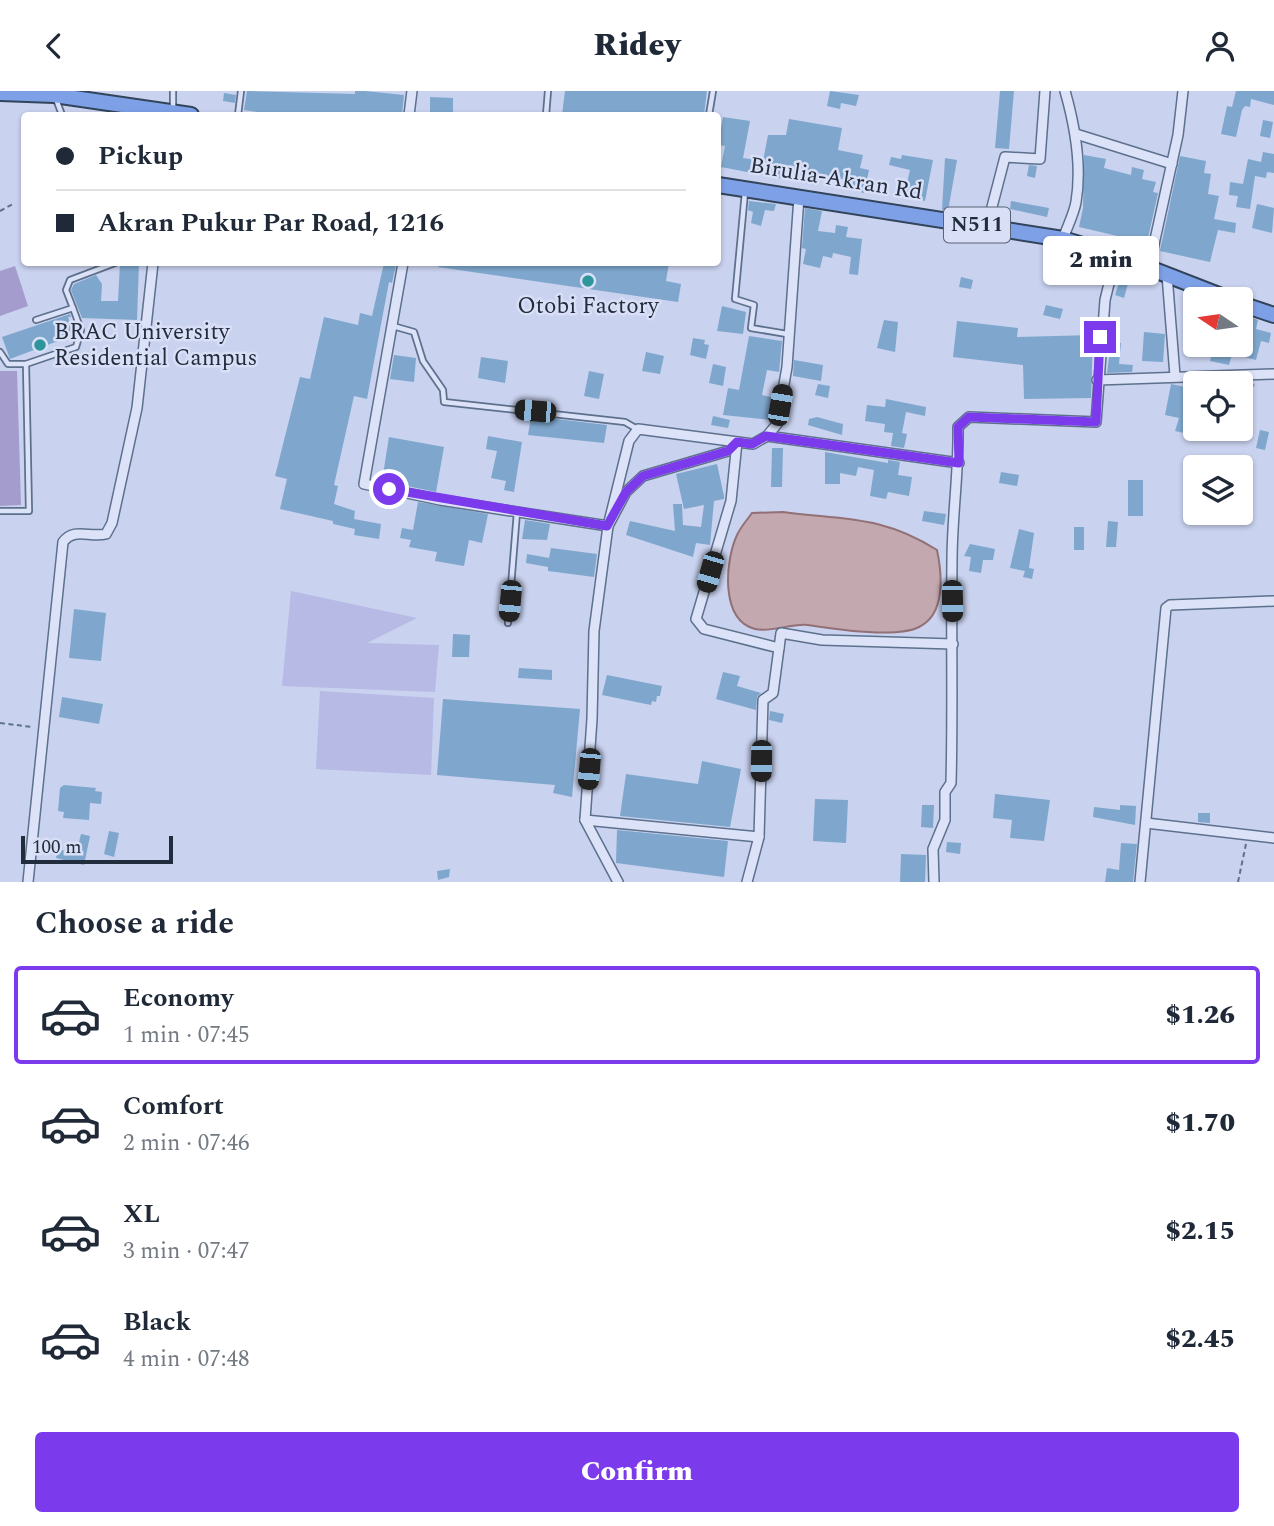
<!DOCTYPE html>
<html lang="en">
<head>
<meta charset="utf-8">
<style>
  body { margin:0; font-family:Spectral,serif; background:#f2f2f3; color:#1f2937; height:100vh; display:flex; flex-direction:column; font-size:26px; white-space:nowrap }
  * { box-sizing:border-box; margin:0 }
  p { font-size:23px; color:#747a83 }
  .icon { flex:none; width:38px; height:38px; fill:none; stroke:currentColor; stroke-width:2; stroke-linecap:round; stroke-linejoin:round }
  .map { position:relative; height:791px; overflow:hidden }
  .drawer { display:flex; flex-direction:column; background:#fff; flex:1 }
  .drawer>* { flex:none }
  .banner { position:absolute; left:21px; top:21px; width:700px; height:154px; border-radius:7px; box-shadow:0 2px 5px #0004; display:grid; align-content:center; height:154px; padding:0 35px; background:#fff }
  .needle { width:46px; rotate:283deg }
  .buttons { position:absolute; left:1183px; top:196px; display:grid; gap:14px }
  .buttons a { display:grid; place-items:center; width:70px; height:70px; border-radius:7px; background:#fff; box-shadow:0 2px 5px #0004; font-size:35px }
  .scale { position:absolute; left:21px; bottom:18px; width:152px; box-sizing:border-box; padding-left:7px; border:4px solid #212d3c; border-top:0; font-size:19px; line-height:24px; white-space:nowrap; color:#212d3c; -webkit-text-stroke:5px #d8dff6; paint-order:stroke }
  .end { position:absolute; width:32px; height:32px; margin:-16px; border:9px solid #7c3aed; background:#fff; box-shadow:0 0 0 4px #fff }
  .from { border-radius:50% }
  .bubble { position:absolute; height:49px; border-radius:7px; background:#fff; box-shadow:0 2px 5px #0004; font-size:23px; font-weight:800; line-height:49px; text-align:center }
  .car { position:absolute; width:21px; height:42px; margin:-21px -10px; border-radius:9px; box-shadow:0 0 5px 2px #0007; background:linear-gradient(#222 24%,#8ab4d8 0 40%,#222 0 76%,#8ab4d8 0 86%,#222 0) }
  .banner b { display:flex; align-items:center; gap:24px; height:66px; font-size:26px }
  .banner b+b { border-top:2px solid #e0e1e3 }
  .banner i { width:18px; height:18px; background:#1f2937 }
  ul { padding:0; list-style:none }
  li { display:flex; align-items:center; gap:21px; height:98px; margin:0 14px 10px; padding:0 21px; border:4px solid transparent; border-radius:7px }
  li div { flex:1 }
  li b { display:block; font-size:26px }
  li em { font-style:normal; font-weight:800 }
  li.active { border-color:#7c3aed }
  li>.icon { width:63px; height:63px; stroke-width:1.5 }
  h2 { padding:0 35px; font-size:32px; line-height:84px }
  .button { display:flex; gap:14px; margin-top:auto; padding:14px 35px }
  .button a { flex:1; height:80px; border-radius:7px; background:#7c3aed; color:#fff; font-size:28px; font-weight:800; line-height:80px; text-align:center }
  header { display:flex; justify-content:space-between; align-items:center; height:91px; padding:0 35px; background:#fff; font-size:32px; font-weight:800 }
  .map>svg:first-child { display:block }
</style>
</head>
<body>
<header><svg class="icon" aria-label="back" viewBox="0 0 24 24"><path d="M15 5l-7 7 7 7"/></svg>Ridey<svg class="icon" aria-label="person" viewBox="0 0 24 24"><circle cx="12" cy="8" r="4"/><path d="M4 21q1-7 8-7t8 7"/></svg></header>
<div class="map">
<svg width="1274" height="791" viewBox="0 0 1274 791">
  <rect width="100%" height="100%" fill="#c9d2ef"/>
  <g fill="#b6bae5">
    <polygon points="291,500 417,527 367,552 439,554 435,601 282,595"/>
    <polygon points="320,600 434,607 431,684 316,678"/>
  </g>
  <g fill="#a59cce">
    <polygon points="15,175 28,215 0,225 0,180"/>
    <polygon points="0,280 17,280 21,414 0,415"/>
  </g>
  <path fill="#c3a9af" stroke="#927076" stroke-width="2" d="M783,421C843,429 882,424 937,459C942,483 946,523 919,536C896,548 833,538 808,534C791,532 771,542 755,538C720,529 725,470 737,444C740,437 747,429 752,422Z"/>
  <g fill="#7fa7cd">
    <polygon points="247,0 355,3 355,0 365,0 404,4 402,24 280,24 244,19"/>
    <polygon points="565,0 707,0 704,24 562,24"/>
    <polygon points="830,0 859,4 856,15 841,12 840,18 827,15"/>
    <polygon points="1000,0 1014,0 1009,58 995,57"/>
    <polygon points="1236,0 1274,0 1274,14 1251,8 1250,16 1245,15 1242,19 1236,46 1221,43 1227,15 1232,16"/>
    <polygon points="224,2 236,4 235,12 223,10"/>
    <polygon points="430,6 453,7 453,24 430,24"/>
    <polygon points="723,26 750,30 743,67 763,70 768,44 786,44 789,28 842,37 838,59 863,64 860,77 869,79 864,102 852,99 853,90 836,87 818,84 816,94 721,76 725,55 718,54"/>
    <polygon points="1263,29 1273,31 1270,47 1260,45"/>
    <polygon points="1263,61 1274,63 1274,82 1267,81 1266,87 1255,85 1250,118 1236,116 1238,105 1229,104 1230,91 1243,93 1248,68 1261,71"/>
    <polygon points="902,64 933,69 925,110 904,105 910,79 889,74 891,66 901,68"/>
    <polygon points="1084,64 1106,68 1104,77 1131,84 1132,76 1144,79 1142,88 1156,91 1153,101 1158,102 1144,165 1128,159 1130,152 1125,150 1126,147 1079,136 1083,117"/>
    <polygon points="1180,65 1206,70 1204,82 1211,83 1208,103 1219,105 1214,128 1236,132 1235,142 1218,139 1210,171 1160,160"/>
    <polygon points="945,67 957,69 948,120 942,119"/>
    <polygon points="1029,74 1037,75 1035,87 1027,85"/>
    <polygon points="749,110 776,113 774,120 765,119 761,135 751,132 753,121 748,119"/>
    <polygon points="1011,110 1049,117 1047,126 1010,118"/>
    <polygon points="1257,113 1274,117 1272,142 1252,137"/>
    <polygon points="805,117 822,120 818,140 835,142 836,134 848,136 846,146 862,148 858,184 849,183 851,166 833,162 832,167 823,165 820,177 803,173 806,158 802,157"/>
    <polygon points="120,172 139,172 137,229 82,227 71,199 74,193 96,184 102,193 101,210 118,210"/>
    <polygon points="384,172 396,174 392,192 389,191 367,308 354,305 334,394 338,395 334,413 355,420 354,428 381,433 379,448 354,444 355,438 333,433 333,430 280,418 287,388 275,385 300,286 310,288 324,226 358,234 360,222 372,225"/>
    <polygon points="439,172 669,172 666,190 681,193 678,211 438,176"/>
    <polygon points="1124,177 1144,185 1142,192 1129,189 1124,207 1115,204"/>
    <polygon points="961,186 973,189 971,198 959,196"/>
    <polygon points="1046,214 1063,218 1060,228 1043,224"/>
    <polygon points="722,215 746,221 743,243 717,240"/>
    <polygon points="70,223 71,226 68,226 74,244 10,268 2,246"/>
    <polygon points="1241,223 1258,229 1256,238 1271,242 1269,252 1261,250 1256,269 1232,263 1229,274 1210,270 1214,254 1241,254"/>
    <polygon points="884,229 898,231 895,261 877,257"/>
    <polygon points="957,230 1018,237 1017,246 1093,244 1091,307 1024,308 1023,274 953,266"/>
    <polygon points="1144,241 1165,243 1163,271 1142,270"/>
    <polygon points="749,245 782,250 779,281 767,279 762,304 775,307 771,329 723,324 728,297 739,299"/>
    <polygon points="693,247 705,249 704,253 709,254 706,268 690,264"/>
    <polygon points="1111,251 1121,252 1119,273 1133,274 1132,281 1107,282"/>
    <polygon points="646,261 664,265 660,283 642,280"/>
    <polygon points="394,264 416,267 414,291 390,288"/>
    <polygon points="481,266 508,270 505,292 478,287"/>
    <polygon points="794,269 823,274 821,290 793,285"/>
    <polygon points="713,273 726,276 723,295 709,292"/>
    <polygon points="589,280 604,283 599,308 584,305"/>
    <polygon points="1251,291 1255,294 1245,305 1241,301 1241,292 1233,292"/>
    <polygon points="818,293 830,295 828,307 815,304"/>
    <polygon points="1171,293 1195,298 1184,342 1175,340 1179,327 1165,324"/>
    <polygon points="886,308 926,316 925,325 906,321 902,342 907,343 904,357 891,355 893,342 884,341 885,333 865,330 867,314 885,316"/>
    <polygon points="531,325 607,334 604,352 528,344"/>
    <polygon points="713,325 730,329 728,337 711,334"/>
    <polygon points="817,326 843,333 842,344 808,334 809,328"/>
    <polygon points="1260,339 1269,341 1265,359 1256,357"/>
    <polygon points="488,345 522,351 514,401 504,399 506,390 491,387 497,360 486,358"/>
    <polygon points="389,346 444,356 436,401 382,390"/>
    <polygon points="772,357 783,357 782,396 771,396"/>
    <polygon points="825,361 888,372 888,369 900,371 898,384 912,386 909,405 888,401 886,408 870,405 874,379 858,376 856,385 840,382 840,393 825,393"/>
    <polygon points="717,373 724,405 724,408 714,410 710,454 696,452 693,466 626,444 630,430 675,440 673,413 682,413 683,434 701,436 704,414 684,418 676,383"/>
    <polygon points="1001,381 1019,384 1017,395 999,392"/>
    <rect x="1128" y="389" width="15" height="36"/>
    <polygon points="418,411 488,423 482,452 469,449 464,475 435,470 437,461 409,456 411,449 400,447 402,437 413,439"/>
    <polygon points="924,420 946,423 944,434 922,430"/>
    <polygon points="525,429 550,433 547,449 522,448"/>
    <polygon points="1108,430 1118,431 1116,456 1106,456"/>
    <rect x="1074" y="436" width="10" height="23"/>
    <polygon points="1019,438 1034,442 1029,477 1034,478 1032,488 1023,486 1025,480 1010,477"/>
    <polygon points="970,453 995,458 993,469 983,469 981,482 969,480 971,466 964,465"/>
    <polygon points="551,457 597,463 594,486 548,480 548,476 526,472 527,463 549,467"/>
    <polygon points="74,518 106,522 101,570 69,567"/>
    <polygon points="453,543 470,544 469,566 452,566"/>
    <polygon points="519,577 552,579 552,589 518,587"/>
    <polygon points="723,581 740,585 737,595 761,602 757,606 756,619 716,608"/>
    <polygon points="607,584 662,595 660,605 657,605 656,611 652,610 651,614 602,604"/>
    <polygon points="62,606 103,613 99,633 59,626"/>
    <polygon points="443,608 580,618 572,706 553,702 555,694 437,684"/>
    <polygon points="770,620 784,623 782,632 769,629"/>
    <polygon points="702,670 741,678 730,736 620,725 626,683 698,693"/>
    <polygon points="64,694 96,697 95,700 102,701 101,713 90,712 89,729 63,727 64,721 58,720 60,697"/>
    <polygon points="995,703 1050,709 1044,750 1010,747 1012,729 993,727"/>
    <polygon points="815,708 848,709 846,752 813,750"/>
    <polygon points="922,714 934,714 933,737 921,736"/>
    <polygon points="1120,714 1136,715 1135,734 1093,726 1094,716 1120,719"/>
    <polygon points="1198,722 1210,722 1210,732 1198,731"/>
    <polygon points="617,739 728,750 724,786 616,772"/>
    <polygon points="109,740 119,742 114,766 104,763"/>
    <polygon points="81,743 90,745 84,774 56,767 58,758 76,763"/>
    <polygon points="947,751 961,752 960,763 946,761"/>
    <polygon points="1121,752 1137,753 1133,791 1105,791 1107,777 1119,779"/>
    <polygon points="901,763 926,764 925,791 900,791"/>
    <polygon points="450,778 449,786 438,789 437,780"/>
  </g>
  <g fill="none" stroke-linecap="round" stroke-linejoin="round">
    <g stroke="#5d708c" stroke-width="8">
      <g id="service">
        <polyline points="56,8 62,24"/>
        <polyline points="173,20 173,0"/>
        <polyline points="238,24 241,0"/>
        <polyline points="546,24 548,0"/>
        <polyline points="709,24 713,0"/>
        <polyline points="745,101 735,208 754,214 751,237 787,243"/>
        <polyline points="36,229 73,217 66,199 70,189 115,172"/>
        <polyline points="393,235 414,241 423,270 443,299 444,311 625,331 637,338"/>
        <polyline points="0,261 8,273 26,273 29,420 0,420"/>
        <polyline points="26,273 76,256 81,239 73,217"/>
        <polyline points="508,532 517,421"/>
      </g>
    </g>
    <g stroke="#5d708c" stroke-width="12">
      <g id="minor">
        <polyline points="409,24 412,0"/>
        <polyline points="1076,43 1172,73"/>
        <polyline points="987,135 1005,66 1040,68 1045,0"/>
        <path d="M1063,148C1067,136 1074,123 1076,111C1082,75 1075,35 1065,0"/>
        <polyline points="403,172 364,393 440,409 608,435 626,401 643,385 728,360 737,351"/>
        <polyline points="1149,176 1178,44 1183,0"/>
        <polyline points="1167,184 1175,285"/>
        <polyline points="1097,289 1274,283"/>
        <polyline points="767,345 959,372"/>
        <polyline points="737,351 731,410 696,528 704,538 779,557"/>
        <polyline points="585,729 759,746 763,609 773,602 781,542 822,549 953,553"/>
        <polyline points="1146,732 1274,747"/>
        <path d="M28,791L63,451C74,436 90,447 106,443L112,432L137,317L153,172"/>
        <polyline points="618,791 585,729 592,628 594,540 608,435 629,350 638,338 753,353 767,345 777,333 787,276 799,106"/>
        <polyline points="747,791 759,746"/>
        <path d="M934,791L933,758L945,729V701L951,692C953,618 951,544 952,470C952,425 959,381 958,336L969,326L1096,331L1105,209L1116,164"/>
        <polyline points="1140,791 1166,517 1170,514 1274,510"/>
      </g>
    </g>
    <g stroke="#31445a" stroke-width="18">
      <g id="trunk">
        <polyline points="0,2 54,4 191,24"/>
        <polyline points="718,94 1063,148 1116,164 1229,208"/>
        <polyline points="1241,213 1274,224"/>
      </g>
    </g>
    <g stroke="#5d708c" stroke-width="2" stroke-dasharray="5 3.5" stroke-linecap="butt">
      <polyline points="0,120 13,113"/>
      <polyline points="0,632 32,636"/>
      <polyline points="1238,791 1246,753"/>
    </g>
    <use href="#service" stroke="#dce3f9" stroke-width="4.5"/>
    <use href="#minor" stroke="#dce3f9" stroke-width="9"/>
    <use href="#trunk" stroke="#7ea0e7" stroke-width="14"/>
  </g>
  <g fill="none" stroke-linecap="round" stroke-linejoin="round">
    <polyline stroke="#7c3aed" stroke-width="9" points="389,398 607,435 626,401 643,385 728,360 737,351 752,353 766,345 959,372 958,336 969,326 1096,331 1100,246"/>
  </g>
  <g fill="#2d959b" stroke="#d8dff6" stroke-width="2.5">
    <circle cx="588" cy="190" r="7"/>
    <circle cx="40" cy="254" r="7"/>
  </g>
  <g text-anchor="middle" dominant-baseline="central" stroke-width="5" stroke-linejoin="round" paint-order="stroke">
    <rect fill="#d8dff6" stroke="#586274" stroke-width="2" x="944" y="116.5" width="66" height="35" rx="5"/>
    <g font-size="21" font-weight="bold" fill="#212d3c">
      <text x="977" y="134">N511</text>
    </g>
    <g font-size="23" fill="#212d3c" stroke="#d8dff6">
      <text transform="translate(836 88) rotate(9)">Birulia-Akran Rd</text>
    </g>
    <g font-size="23" fill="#212d3c" stroke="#d8dff6">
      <text x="588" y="215">Otobi Factory</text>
      <text x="54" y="241" text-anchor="start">BRAC University<tspan x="54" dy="26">Residential Campus</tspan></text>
    </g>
  </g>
</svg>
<div class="buttons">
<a><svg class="needle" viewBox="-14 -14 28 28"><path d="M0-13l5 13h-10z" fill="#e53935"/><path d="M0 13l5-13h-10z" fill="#747a83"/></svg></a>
<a><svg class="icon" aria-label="locate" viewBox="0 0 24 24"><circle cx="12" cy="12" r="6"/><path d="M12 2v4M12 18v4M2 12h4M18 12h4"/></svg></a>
<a><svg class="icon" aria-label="layers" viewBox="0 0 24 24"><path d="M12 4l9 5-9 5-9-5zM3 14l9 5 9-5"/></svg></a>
</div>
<div class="scale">100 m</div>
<i class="end from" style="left:389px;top:398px"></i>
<i class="end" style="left:1100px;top:246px"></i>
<div class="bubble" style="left:1043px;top:145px;width:116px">2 min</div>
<i class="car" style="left:780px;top:314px;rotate:10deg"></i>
<i class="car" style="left:535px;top:320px;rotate:275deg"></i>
<i class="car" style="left:710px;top:481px;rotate:196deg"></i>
<i class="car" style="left:510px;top:510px;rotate:185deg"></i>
<i class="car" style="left:952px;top:510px;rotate:179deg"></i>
<i class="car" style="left:761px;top:670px;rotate:181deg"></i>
<i class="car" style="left:589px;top:678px;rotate:185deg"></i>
<div class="banner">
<b><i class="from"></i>Pickup</b>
<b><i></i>Akran Pukur Par Road, 1216</b>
</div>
</div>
<section class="drawer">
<h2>Choose a ride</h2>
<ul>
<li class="active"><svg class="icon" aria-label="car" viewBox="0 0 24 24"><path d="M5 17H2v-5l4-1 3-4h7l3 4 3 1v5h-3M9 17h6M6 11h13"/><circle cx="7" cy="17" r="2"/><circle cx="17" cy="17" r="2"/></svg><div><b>Economy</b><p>1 min · 07:45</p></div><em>$1.26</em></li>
<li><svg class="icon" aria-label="car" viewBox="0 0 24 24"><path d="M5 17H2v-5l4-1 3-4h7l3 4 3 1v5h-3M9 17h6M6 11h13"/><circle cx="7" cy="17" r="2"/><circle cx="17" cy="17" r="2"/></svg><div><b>Comfort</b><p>2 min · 07:46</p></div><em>$1.70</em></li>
<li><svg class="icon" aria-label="car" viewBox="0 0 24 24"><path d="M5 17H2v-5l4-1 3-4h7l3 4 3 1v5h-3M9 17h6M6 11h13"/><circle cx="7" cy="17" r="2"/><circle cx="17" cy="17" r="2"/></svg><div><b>XL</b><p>3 min · 07:47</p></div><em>$2.15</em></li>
<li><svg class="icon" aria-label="car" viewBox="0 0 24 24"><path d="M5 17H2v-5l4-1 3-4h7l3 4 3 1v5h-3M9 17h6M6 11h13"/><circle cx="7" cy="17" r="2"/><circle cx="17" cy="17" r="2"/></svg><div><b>Black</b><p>4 min · 07:48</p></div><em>$2.45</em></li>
</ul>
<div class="button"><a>Confirm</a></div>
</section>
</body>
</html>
